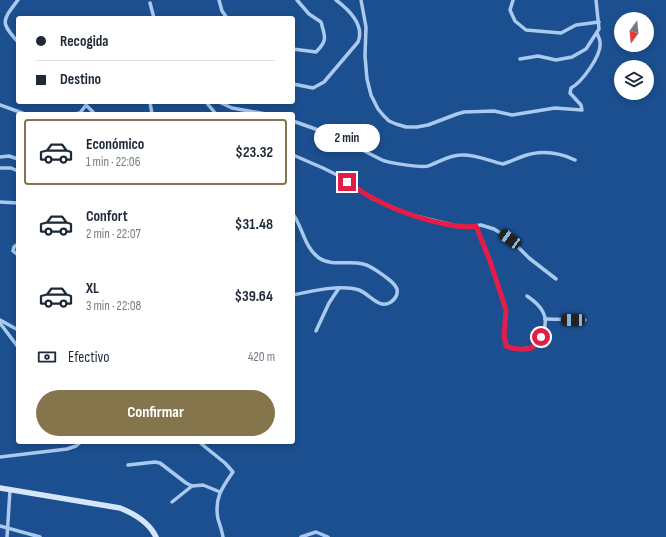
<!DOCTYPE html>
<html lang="es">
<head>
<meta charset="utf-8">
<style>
  body { margin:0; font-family:"Sofia Sans Condensed",sans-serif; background:#f2f2f3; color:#1f2937; height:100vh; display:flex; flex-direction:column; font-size:15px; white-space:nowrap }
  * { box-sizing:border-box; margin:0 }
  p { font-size:13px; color:#747a83 }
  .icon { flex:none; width:22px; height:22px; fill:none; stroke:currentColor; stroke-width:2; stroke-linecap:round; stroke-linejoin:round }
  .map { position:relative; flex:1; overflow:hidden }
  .drawer { position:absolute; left:16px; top:112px; width:279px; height:332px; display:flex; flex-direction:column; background:#fff; border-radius:4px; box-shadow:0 2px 6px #0003 }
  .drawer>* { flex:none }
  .top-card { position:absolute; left:16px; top:16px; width:279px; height:88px; border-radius:4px; box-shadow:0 2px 6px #0003; display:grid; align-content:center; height:88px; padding:0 20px; background:#fff }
  .needle { width:26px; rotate:195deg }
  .tools { position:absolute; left:614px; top:12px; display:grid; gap:8px }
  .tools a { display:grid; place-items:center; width:40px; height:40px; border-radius:50%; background:#fff; box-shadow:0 2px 6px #0003; font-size:20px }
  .end { position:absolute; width:18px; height:18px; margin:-9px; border:5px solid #e11d48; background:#fff; box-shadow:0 0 0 2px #fff }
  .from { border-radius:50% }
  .bubble { position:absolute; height:28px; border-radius:14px; background:#fff; box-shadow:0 2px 6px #0003; font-size:13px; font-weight:700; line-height:28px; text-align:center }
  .car { position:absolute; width:12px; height:24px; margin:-12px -6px; border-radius:5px; box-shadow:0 0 3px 1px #0007; background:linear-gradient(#222 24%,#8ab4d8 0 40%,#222 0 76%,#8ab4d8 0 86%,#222 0) }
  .top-card b { display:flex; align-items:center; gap:14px; height:38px; font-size:15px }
  .top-card b+b { border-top:1px solid #e0e1e3 }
  .top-card i { width:10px; height:10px; background:#1f2937 }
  ul { padding:7px 0 0; list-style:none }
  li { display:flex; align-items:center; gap:12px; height:66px; margin:0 8px 6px; padding:0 12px; border:2px solid transparent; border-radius:4px }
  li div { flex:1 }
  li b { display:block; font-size:15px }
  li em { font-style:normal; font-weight:700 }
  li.active { border-color:#84754c }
  li>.icon { width:36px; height:36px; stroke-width:1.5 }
  .pay { display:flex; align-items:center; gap:10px; height:44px; padding:0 20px; font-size:15px }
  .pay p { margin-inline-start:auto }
  .cta { display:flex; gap:8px; margin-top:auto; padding:8px 20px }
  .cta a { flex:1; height:46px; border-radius:24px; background:#84754c; color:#fff; font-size:16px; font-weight:700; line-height:46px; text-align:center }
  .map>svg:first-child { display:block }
</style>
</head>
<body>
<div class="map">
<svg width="666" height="537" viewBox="0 0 666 537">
  <rect width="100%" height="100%" fill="#1b4f8f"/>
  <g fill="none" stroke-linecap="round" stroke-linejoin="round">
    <g stroke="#a9c9ee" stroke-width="3.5">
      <path d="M18,0C2,21 0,22 18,42"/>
      <polyline points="219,0 222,11 227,18"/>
      <path d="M361,0L366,27L365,56L367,79L371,95L378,109L383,115L389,121L396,124L406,127H417L428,125L457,114L464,112L494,111L512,115L555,108L582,110L581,105L570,93L571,88C582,82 602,55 600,42C600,39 598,36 597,33"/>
      <polyline points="513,0 510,10 515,21 526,30 561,33 576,25 599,22"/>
      <polyline points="150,3 154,18"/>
      <path d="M293,49L316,52C328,40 325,37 321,22L309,14L297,0"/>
      <polyline points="520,59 538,56 556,60 572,57 586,49 599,29 596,0"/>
      <path d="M293,84L313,88L324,82L358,42C365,25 348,9 336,0"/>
      <polyline points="150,102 152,114"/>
      <polyline points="206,102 216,114"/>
      <polyline points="219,102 232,108 266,114"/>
      <polyline points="0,105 25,114"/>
      <polyline points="75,114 80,113 86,105 93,112 94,114"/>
      <path d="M293,121L335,136L382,160C388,163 423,168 428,166C439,162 449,155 461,155C475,154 489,161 503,164C510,162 515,159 521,157C539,150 558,152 575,160"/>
      <polyline points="293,155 323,168 339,176 373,199 411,215 457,226 468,227 481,225 494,229 510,239 529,258 556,279"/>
      <polyline points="0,157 9,156 18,159"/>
      <polyline points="0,168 11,168 18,171"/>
      <polyline points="0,202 18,203"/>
      <path d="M293,214C303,228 304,247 319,258C332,267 349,260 363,264C372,266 380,273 387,278C391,281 395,284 397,289C398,294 395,299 391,302C379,310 370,294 359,290C341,284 311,291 293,295"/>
      <path d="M476,226L490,261L506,310L504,336L507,346C514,350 525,349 533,347C542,340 549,323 543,312C540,306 533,300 527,296"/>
      <polyline points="18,244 14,247 13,251 18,255"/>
      <polyline points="545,319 585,320"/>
      <polyline points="0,320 18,330"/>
      <polyline points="0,323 18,347"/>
      <polyline points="316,331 329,303 339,288"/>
      <path d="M199,442L225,463L233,472C222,488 214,498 218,519C220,525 222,531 223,537"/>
      <polyline points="0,457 67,449 76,446 81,442"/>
      <polyline points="128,465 155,462 160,463 186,483 192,486"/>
      <polyline points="172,502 192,486 203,485 220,492"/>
      <polyline points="0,526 40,537"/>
      <polyline points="7,537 10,490"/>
      <polyline points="301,537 316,532 328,537"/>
    </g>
    <path stroke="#d6e6fa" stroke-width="5.5" d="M0,488L120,508C135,514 149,522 156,537"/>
  </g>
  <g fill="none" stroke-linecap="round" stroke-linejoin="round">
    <path stroke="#e11d48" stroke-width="5" d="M347,182C377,203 409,217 445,224C455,226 465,228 476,226L490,261L506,310L504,336L506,346C513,349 526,351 533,347C537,345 539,341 541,337"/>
  </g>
</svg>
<div class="tools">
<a><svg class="needle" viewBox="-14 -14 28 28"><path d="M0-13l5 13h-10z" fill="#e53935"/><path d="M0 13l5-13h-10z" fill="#747a83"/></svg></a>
<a><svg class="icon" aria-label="layers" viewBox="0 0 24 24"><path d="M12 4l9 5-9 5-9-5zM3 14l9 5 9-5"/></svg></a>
</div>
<i class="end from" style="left:541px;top:337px"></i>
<i class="end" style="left:347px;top:182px"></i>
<div class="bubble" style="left:314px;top:124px;width:66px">2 min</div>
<i class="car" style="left:510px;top:239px;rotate:306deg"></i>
<i class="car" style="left:573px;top:320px;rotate:271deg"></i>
<div class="top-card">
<b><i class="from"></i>Recogida</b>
<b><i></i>Destino</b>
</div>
<section class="drawer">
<ul>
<li class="active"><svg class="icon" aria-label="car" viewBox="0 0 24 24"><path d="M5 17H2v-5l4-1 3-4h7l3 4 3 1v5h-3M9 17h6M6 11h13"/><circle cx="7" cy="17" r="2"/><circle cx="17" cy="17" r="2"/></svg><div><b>Económico</b><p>1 min · 22:06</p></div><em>$23.32</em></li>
<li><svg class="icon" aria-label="car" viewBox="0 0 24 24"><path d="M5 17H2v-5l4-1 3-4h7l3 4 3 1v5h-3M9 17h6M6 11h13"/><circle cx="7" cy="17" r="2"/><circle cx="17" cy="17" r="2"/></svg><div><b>Confort</b><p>2 min · 22:07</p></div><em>$31.48</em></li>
<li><svg class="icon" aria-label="car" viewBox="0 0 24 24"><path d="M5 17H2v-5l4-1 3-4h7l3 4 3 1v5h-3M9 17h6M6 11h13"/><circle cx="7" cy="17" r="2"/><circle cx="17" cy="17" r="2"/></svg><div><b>XL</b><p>3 min · 22:08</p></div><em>$39.64</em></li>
</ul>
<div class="pay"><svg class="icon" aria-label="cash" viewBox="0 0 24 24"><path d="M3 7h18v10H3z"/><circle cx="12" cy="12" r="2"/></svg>Efectivo<p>420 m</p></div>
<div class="cta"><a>Confirmar</a></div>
</section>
</div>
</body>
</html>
